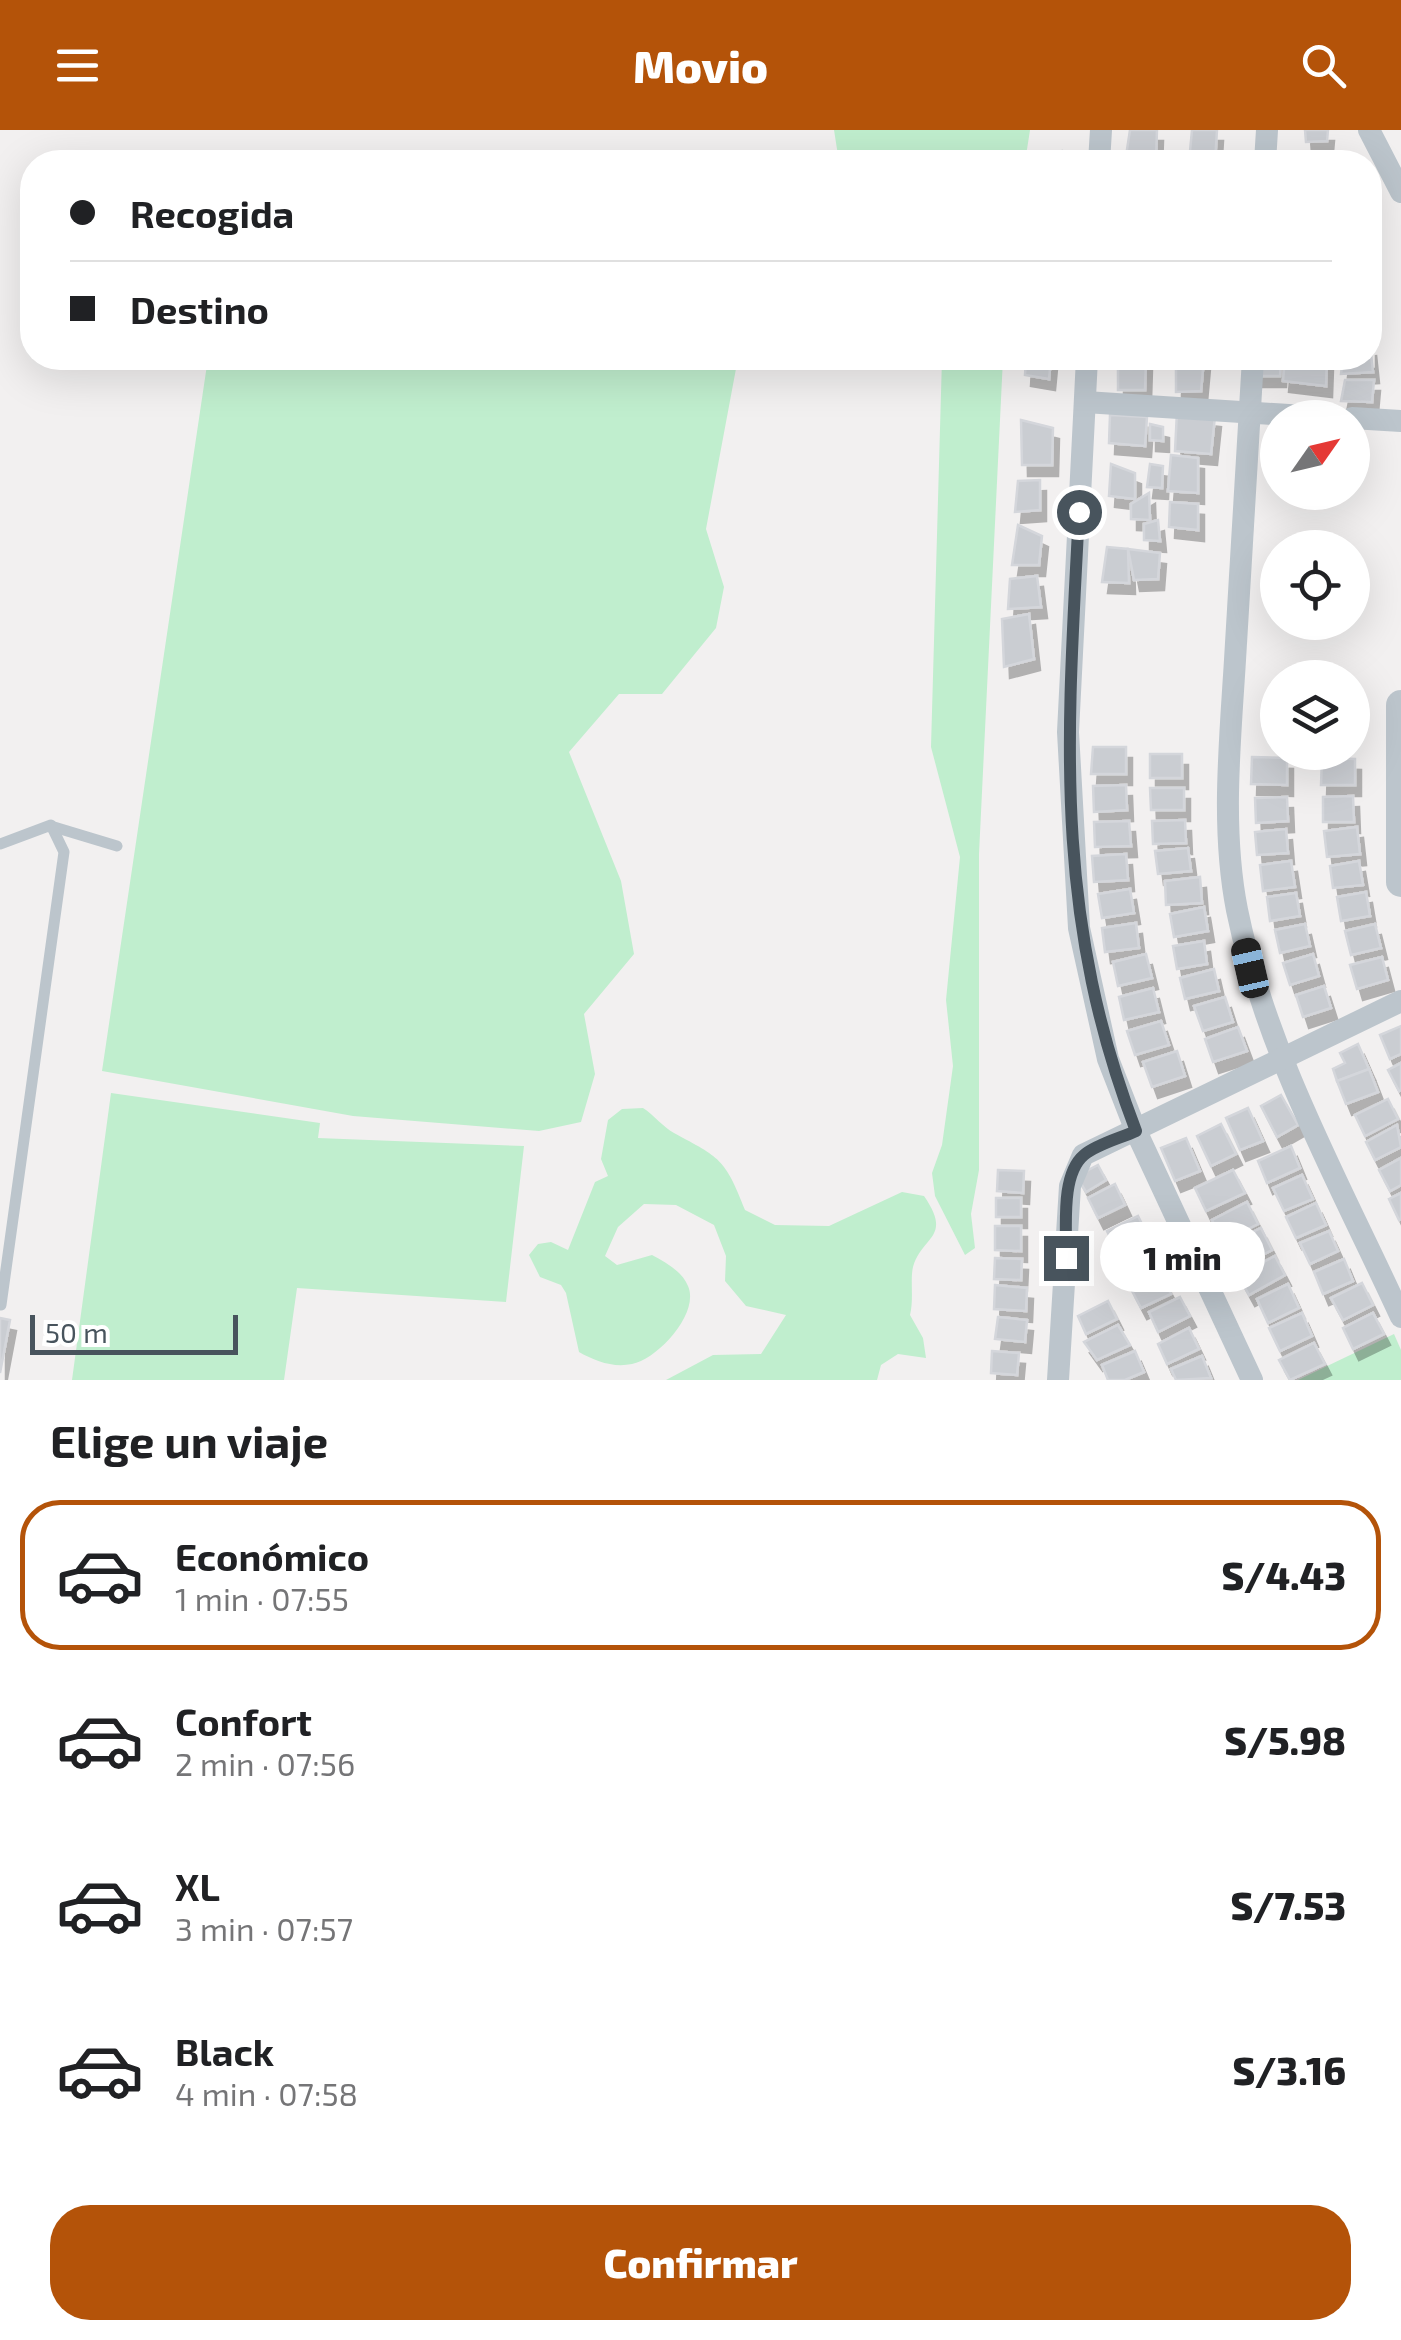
<!DOCTYPE html>
<html lang="es">
<head>
<meta charset="utf-8">
<style>
  body { margin:0; font-family:"Exo 2",sans-serif; background:#f6f6f6; color:#202124; height:100vh; display:flex; flex-direction:column; font-size:38px; white-space:nowrap }
  * { box-sizing:border-box; margin:0 }
  p { font-size:32px; color:#757577 }
  .icon { flex:none; width:55px; height:55px; fill:none; stroke:currentColor; stroke-width:2; stroke-linecap:round; stroke-linejoin:round }
  .map { position:relative; height:1250px; overflow:hidden }
  .sheet { display:flex; flex-direction:column; background:#fff; flex:1 }
  .sheet>* { flex:none }
  .banner { position:absolute; left:20px; top:20px; width:1362px; height:220px; border-radius:40px; box-shadow:0 10px 40px #0002; display:grid; align-content:center; height:220px; padding:0 50px; background:#fff }
  .needle { width:65px; rotate:56deg }
  .buttons { position:absolute; left:1260px; top:270px; display:grid; gap:20px }
  .buttons a { display:grid; place-items:center; width:110px; height:110px; border-radius:50%; background:#fff; box-shadow:0 10px 40px #0002; font-size:50px }
  .scale { position:absolute; left:30px; bottom:25px; width:208px; box-sizing:border-box; padding-left:10px; border:5px solid #48545d; border-top:0; font-size:28px; line-height:35px; white-space:nowrap; color:#48545d; -webkit-text-stroke:8px #fff; paint-order:stroke }
  .end { position:absolute; width:45px; height:45px; margin:-22px; border:12px solid #48545d; background:#fff; box-shadow:0 0 0 5px #fff }
  .from { border-radius:50% }
  .bubble { position:absolute; height:70px; border-radius:35px; background:#fff; box-shadow:0 10px 40px #0002; font-size:32px; font-weight:800; line-height:70px; text-align:center }
  .car { position:absolute; width:30px; height:60px; margin:-30px -15px; border-radius:12px; box-shadow:0 0 8px 2px #0007; background:linear-gradient(#222 24%,#8ab4d8 0 40%,#222 0 76%,#8ab4d8 0 86%,#222 0) }
  .banner b { display:flex; align-items:center; gap:35px; height:95px; font-size:38px }
  .banner b+b { border-top:2px solid #e0e0e0 }
  .banner i { width:25px; height:25px; background:#202124 }
  ul { padding:0; list-style:none }
  li { display:flex; align-items:center; gap:30px; height:150px; margin:0 20px 15px; padding:0 30px; border:5px solid transparent; border-radius:40px }
  li div { flex:1 }
  li b { display:block; font-size:38px }
  li em { font-style:normal; font-weight:800 }
  li.selected { border-color:#b45309 }
  li>.icon { width:90px; height:90px; stroke-width:1.5 }
  h2 { padding:0 50px; font-size:45px; line-height:120px }
  .cta { display:flex; gap:20px; margin-top:auto; padding:20px 50px }
  .cta a { flex:1; height:115px; border-radius:40px; background:#b45309; color:#fff; font-size:40px; font-weight:800; line-height:115px; text-align:center }
  header { display:flex; justify-content:space-between; align-items:center; height:130px; padding:0 50px; background:#b45309; color:#fff; font-size:45px; font-weight:800 }
  .map>svg:first-child { display:block }
</style>
</head>
<body>
<header><svg class="icon" aria-label="menu" viewBox="0 0 24 24"><path d="M4 6h16M4 12h16M4 18h16"/></svg>Movio<svg class="icon" aria-label="search" viewBox="0 0 24 24"><circle cx="10" cy="10" r="6"/><path d="M15 15l6 6"/></svg></header>
<div class="map">
<svg width="1401" height="1250" viewBox="0 0 1401 1250">
  <defs>
    <filter id="shadow"><feDropShadow dx="6" dy="11" stdDeviation="0" flood-color="#0004"/></filter>
  </defs>
  <rect width="100%" height="100%" fill="#f2f0f0"/>
  <g fill="#c0eece">
    <polygon points="834,0 1030,0 1025,32 839,32"/>
    <polygon points="208,228 738,228 706,399 724,457 716,498 662,564 619,564 569,622 621,751 634,824 584,884 595,944 581,992 539,1001 353,986 102,941"/>
    <polygon points="942,228 1003,228 979,724 979,1040 971,1084 975,1118 965,1125 935,1066 932,1043 942,1015 953,936 946,870 960,727 931,617"/>
    <polygon points="111,963 320,993 318,1008 524,1016 506,1172 297,1158 284,1250 72,1250"/>
    <path d="M643,978C654,985 663,997 674,1003C720,1028 725,1028 745,1080L775,1095L829,1096L902,1062L924,1066C953,1108 922,1106 913,1137C910,1149 914,1170 910,1185L923,1208L926,1228L898,1224L881,1235L877,1250H666L713,1225L761,1224L786,1185L746,1176L725,1151L726,1126L714,1095L676,1075L644,1074L618,1097L605,1126L617,1135L652,1125C665,1132 682,1141 688,1156C700,1183 658,1229 632,1234C613,1238 595,1231 579,1222L566,1163L561,1155L540,1147L529,1125L538,1114L551,1112L568,1120L595,1052L608,1046L601,1029L608,990L622,979Z"/>
    <polygon points="1394,1204 1401,1220 1401,1250 1298,1250"/>
  </g>
  <g fill="#cacdd2" stroke="#d4d6db" stroke-width="2.5" filter="url(#shadow)">
    <polygon points="1130,0 1157,0 1156,28 1126,26"/>
    <polygon points="1192,0 1217,0 1215,32 1189,32"/>
    <polygon points="1305,0 1328,0 1327,11 1306,12"/>
    <polygon points="1062,21 1064,32 1036,32 1036,27"/>
    <polygon points="1370,214 1373,242 1341,244 1343,228 1370,228"/>
    <polygon points="1026,228 1051,228 1049,249 1025,245"/>
    <polygon points="1118,228 1146,228 1145,260 1118,260"/>
    <polygon points="1176,228 1204,228 1201,261 1176,262"/>
    <polygon points="1257,228 1281,228 1280,246 1256,246"/>
    <polygon points="1285,228 1327,228 1326,256 1283,251"/>
    <polygon points="1345,250 1374,250 1372,272 1341,271"/>
    <polygon points="1177,282 1215,286 1211,324 1175,321"/>
    <polygon points="1110,285 1147,287 1145,316 1109,313"/>
    <polygon points="1021,290 1053,298 1052,335 1022,335"/>
    <polygon points="1150,294 1163,297 1163,311 1150,310"/>
    <polygon points="1171,325 1198,328 1198,363 1168,361"/>
    <polygon points="1111,334 1135,343 1135,369 1109,366"/>
    <polygon points="1150,334 1163,336 1162,358 1147,357"/>
    <polygon points="1040,350 1040,380 1015,382 1018,351"/>
    <polygon points="1149,363 1150,390 1131,389 1131,374"/>
    <polygon points="1170,372 1198,374 1198,400 1169,397"/>
    <polygon points="1158,390 1160,411 1144,410 1144,394"/>
    <polygon points="1018,395 1042,406 1039,435 1012,435"/>
    <polygon points="1107,417 1128,419 1129,453 1102,452"/>
    <polygon points="1128,419 1160,423 1158,449 1134,450"/>
    <polygon points="1037,446 1041,477 1008,479 1010,449"/>
    <polygon points="1029,484 1034,529 1004,537 1002,489"/>
    <polygon points="1093,617 1126,617 1126,644 1091,644"/>
    <rect x="1150" y="624" width="32" height="24"/>
    <polygon points="1252,627 1287,628 1287,655 1251,654"/>
    <polygon points="1322,628 1355,629 1355,655 1321,655"/>
    <polygon points="1126,655 1127,680 1094,682 1093,656"/>
    <polygon points="1150,658 1184,658 1184,680 1151,680"/>
    <polygon points="1353,666 1354,692 1323,692 1323,667"/>
    <polygon points="1287,667 1288,691 1256,693 1255,668"/>
    <polygon points="1185,690 1186,713 1153,714 1152,691"/>
    <polygon points="1129,691 1131,716 1095,717 1094,692"/>
    <polygon points="1357,697 1360,724 1327,727 1324,701"/>
    <polygon points="1286,699 1288,723 1257,725 1255,702"/>
    <polygon points="1188,718 1191,741 1158,744 1155,721"/>
    <polygon points="1126,724 1128,750 1094,752 1092,726"/>
    <polygon points="1291,731 1295,757 1263,761 1260,735"/>
    <polygon points="1359,731 1363,755 1333,758 1330,736"/>
    <polygon points="1200,747 1202,773 1166,775 1165,751"/>
    <polygon points="1130,759 1134,783 1102,788 1098,764"/>
    <polygon points="1366,762 1370,786 1341,791 1337,767"/>
    <polygon points="1296,763 1300,786 1270,791 1267,767"/>
    <polygon points="1204,777 1208,801 1174,807 1170,784"/>
    <polygon points="1136,793 1139,818 1105,822 1102,798"/>
    <polygon points="1305,794 1310,816 1280,823 1275,800"/>
    <polygon points="1375,794 1381,818 1351,825 1345,801"/>
    <polygon points="1204,811 1207,834 1177,839 1173,816"/>
    <polygon points="1146,824 1152,848 1118,856 1113,832"/>
    <polygon points="1313,824 1319,846 1290,855 1283,833"/>
    <polygon points="1382,827 1388,850 1357,859 1350,835"/>
    <polygon points="1214,839 1219,861 1185,869 1180,848"/>
    <polygon points="1324,856 1331,878 1303,887 1296,865"/>
    <polygon points="1153,858 1159,882 1124,890 1119,867"/>
    <polygon points="1225,867 1233,892 1203,901 1194,876"/>
    <polygon points="1161,891 1169,915 1135,925 1127,901"/>
    <polygon points="1401,896 1401,924 1390,929 1380,905"/>
    <polygon points="1238,897 1247,921 1213,932 1205,909"/>
    <polygon points="1358,914 1369,939 1337,951 1333,939 1345,933 1340,923"/>
    <polygon points="1177,921 1185,946 1152,957 1143,932"/>
    <polygon points="1401,933 1401,960 1399,961 1388,940"/>
    <polygon points="1369,939 1378,962 1346,974 1337,951"/>
    <polygon points="1281,965 1298,995 1277,1007 1261,976"/>
    <polygon points="1388,969 1398,989 1365,1006 1355,985"/>
    <polygon points="1248,978 1263,1011 1240,1020 1226,988"/>
    <polygon points="1221,994 1236,1024 1211,1036 1197,1006"/>
    <polygon points="1397,995 1401,1017 1375,1030 1366,1012"/>
    <polygon points="1186,1008 1200,1041 1175,1051 1161,1018"/>
    <polygon points="1291,1016 1300,1038 1267,1053 1258,1031"/>
    <polygon points="1401,1028 1401,1055 1390,1061 1379,1040"/>
    <polygon points="1098,1035 1106,1050 1086,1062 1077,1046"/>
    <polygon points="998,1040 1024,1041 1023,1063 997,1061"/>
    <polygon points="1233,1040 1245,1063 1206,1081 1195,1058"/>
    <polygon points="1302,1045 1313,1069 1284,1081 1273,1058"/>
    <polygon points="1115,1054 1125,1075 1098,1088 1088,1068"/>
    <polygon points="1401,1063 1401,1089 1399,1090 1389,1069"/>
    <rect x="996" y="1068" width="25" height="19"/>
    <polygon points="1247,1072 1258,1094 1223,1111 1212,1090"/>
    <polygon points="1316,1073 1326,1095 1296,1108 1286,1087"/>
    <polygon points="1138,1086 1149,1108 1118,1124 1107,1101"/>
    <polygon points="995,1096 1021,1096 1021,1121 995,1120"/>
    <polygon points="1261,1098 1272,1120 1240,1136 1229,1114"/>
    <polygon points="1329,1101 1338,1121 1310,1134 1300,1113"/>
    <polygon points="1149,1115 1160,1137 1128,1152 1118,1130"/>
    <polygon points="1275,1126 1285,1145 1249,1165 1238,1145"/>
    <polygon points="995,1128 1022,1129 1021,1150 994,1149"/>
    <polygon points="1344,1129 1353,1151 1323,1164 1314,1142"/>
    <polygon points="1160,1142 1171,1164 1141,1178 1130,1157"/>
    <polygon points="1362,1153 1373,1175 1343,1190 1331,1168"/>
    <polygon points="1288,1154 1299,1178 1268,1193 1257,1169"/>
    <polygon points="995,1155 1027,1158 1026,1181 994,1179"/>
    <polygon points="1180,1167 1190,1186 1158,1202 1149,1182"/>
    <polygon points="1108,1171 1117,1189 1086,1204 1078,1186"/>
    <polygon points="1302,1183 1312,1206 1280,1221 1269,1198"/>
    <polygon points="1373,1183 1384,1204 1353,1219 1343,1198"/>
    <polygon points="998,1187 1027,1190 1025,1212 995,1209"/>
    <polygon points="0,1188 10,1190 0,1243"/>
    <polygon points="1118,1195 1130,1215 1097,1230 1084,1212"/>
    <polygon points="1189,1198 1199,1219 1167,1234 1158,1214"/>
    <polygon points="1314,1213 1325,1234 1290,1250 1279,1230"/>
    <polygon points="992,1221 1019,1223 1017,1245 991,1243"/>
    <polygon points="1135,1221 1144,1242 1125,1250 1108,1250 1102,1235"/>
    <polygon points="1202,1226 1211,1248 1176,1250 1171,1239"/>
  </g>
  <g fill="none" stroke-linecap="round" stroke-linejoin="round">
    <g stroke="#bcc5cc" stroke-width="11">
      <polyline points="54,697 117,716"/>
      <polyline points="0,714 51,695 64,722 1,1175"/>
    </g>
    <g stroke="#bcc5cc" stroke-width="22">
      <polyline points="1369,0 1401,62"/>
      <polyline points="1099,32 1101,0"/>
      <polyline points="1265,32 1267,0"/>
      <polyline points="1087,228 1068,602 1079,798 1108,929 1136,1001 1252,1250"/>
      <path d="M1253,228C1247,328 1241,429 1235,530C1230,612 1221,699 1237,780C1266,923 1341,1056 1401,1187"/>
      <polyline points="1085,272 1334,288"/>
      <polyline points="1352,288 1401,291"/>
      <polyline points="1058,1250 1070,1056 1083,1025 1401,871"/>
    </g>
    <polyline stroke="#bcc5cc" stroke-width="30" points="1401,575 1401,752"/>
  </g>
  <g fill="none" stroke-linecap="round" stroke-linejoin="round">
    <path stroke="#48545d" stroke-width="12" d="M1066,1128C1067,1100 1060,1045 1084,1025C1097,1014 1121,1008 1136,1001C1053,784 1067,609 1079,382"/>
  </g>
</svg>
<div class="buttons">
<a><svg class="needle" viewBox="-14 -14 28 28"><path d="M0-13l5 13h-10z" fill="#e53935"/><path d="M0 13l5-13h-10z" fill="#757577"/></svg></a>
<a><svg class="icon" aria-label="locate" viewBox="0 0 24 24"><circle cx="12" cy="12" r="6"/><path d="M12 2v4M12 18v4M2 12h4M18 12h4"/></svg></a>
<a><svg class="icon" aria-label="layers" viewBox="0 0 24 24"><path d="M12 4l9 5-9 5-9-5zM3 14l9 5 9-5"/></svg></a>
</div>
<div class="scale">50 m</div>
<i class="end from" style="left:1079px;top:382px"></i>
<i class="end" style="left:1066px;top:1128px"></i>
<div class="bubble" style="left:1100px;top:1092px;width:165px">1 min</div>
<i class="car" style="left:1250px;top:838px;rotate:347deg"></i>
<div class="banner">
<b><i class="from"></i>Recogida</b>
<b><i></i>Destino</b>
</div>
</div>
<section class="sheet">
<h2>Elige un viaje</h2>
<ul>
<li class="selected"><svg class="icon" aria-label="car" viewBox="0 0 24 24"><path d="M5 17H2v-5l4-1 3-4h7l3 4 3 1v5h-3M9 17h6M6 11h13"/><circle cx="7" cy="17" r="2"/><circle cx="17" cy="17" r="2"/></svg><div><b>Económico</b><p>1 min · 07:55</p></div><em>S/4.43</em></li>
<li><svg class="icon" aria-label="car" viewBox="0 0 24 24"><path d="M5 17H2v-5l4-1 3-4h7l3 4 3 1v5h-3M9 17h6M6 11h13"/><circle cx="7" cy="17" r="2"/><circle cx="17" cy="17" r="2"/></svg><div><b>Confort</b><p>2 min · 07:56</p></div><em>S/5.98</em></li>
<li><svg class="icon" aria-label="car" viewBox="0 0 24 24"><path d="M5 17H2v-5l4-1 3-4h7l3 4 3 1v5h-3M9 17h6M6 11h13"/><circle cx="7" cy="17" r="2"/><circle cx="17" cy="17" r="2"/></svg><div><b>XL</b><p>3 min · 07:57</p></div><em>S/7.53</em></li>
<li><svg class="icon" aria-label="car" viewBox="0 0 24 24"><path d="M5 17H2v-5l4-1 3-4h7l3 4 3 1v5h-3M9 17h6M6 11h13"/><circle cx="7" cy="17" r="2"/><circle cx="17" cy="17" r="2"/></svg><div><b>Black</b><p>4 min · 07:58</p></div><em>S/3.16</em></li>
</ul>
<div class="cta"><a>Confirmar</a></div>
</section>
</body>
</html>
